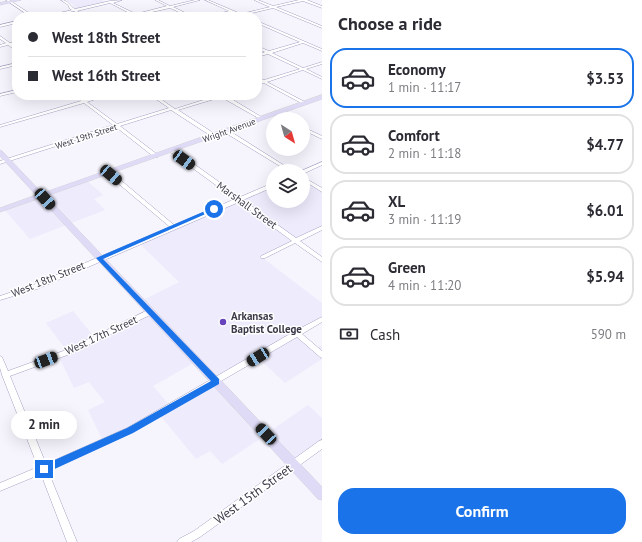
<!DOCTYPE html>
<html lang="en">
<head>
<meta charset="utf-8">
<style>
  body { margin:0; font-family:"PT Sans",sans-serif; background:#f7f7f7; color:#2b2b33; height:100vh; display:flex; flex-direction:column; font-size:15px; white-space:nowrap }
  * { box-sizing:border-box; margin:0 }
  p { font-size:13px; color:#7c7c81 }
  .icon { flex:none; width:22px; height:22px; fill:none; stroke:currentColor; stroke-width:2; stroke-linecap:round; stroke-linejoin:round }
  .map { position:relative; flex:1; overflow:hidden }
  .side { display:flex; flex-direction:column; background:#fff; width:320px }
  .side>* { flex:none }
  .top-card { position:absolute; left:12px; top:12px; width:250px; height:88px; border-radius:16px; box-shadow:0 4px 16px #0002; display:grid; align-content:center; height:88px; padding:0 16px; background:#fff }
  .needle { width:26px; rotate:143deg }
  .fabs { position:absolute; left:266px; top:112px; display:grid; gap:8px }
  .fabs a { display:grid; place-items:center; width:44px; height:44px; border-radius:50%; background:#fff; box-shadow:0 4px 16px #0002; font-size:20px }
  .end { position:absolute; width:18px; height:18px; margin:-9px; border:5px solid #1a73e8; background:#fff; box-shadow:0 0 0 2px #fff }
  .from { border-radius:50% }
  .bubble { position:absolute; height:28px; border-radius:14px; background:#fff; box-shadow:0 4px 16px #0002; font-size:13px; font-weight:600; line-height:28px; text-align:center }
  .car { position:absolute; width:12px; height:24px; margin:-12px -6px; border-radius:5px; box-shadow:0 0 3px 1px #0007; background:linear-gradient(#222 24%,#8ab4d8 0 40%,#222 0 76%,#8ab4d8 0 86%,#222 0) }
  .top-card b { display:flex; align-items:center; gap:14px; height:38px; font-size:15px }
  .top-card b+b { border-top:1px solid #e1e1e2 }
  .top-card i { width:10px; height:10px; background:#2b2b33 }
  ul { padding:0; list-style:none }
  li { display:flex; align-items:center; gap:12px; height:60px; margin:0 8px 6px; padding:0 8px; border:2px solid #e1e1e2; border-radius:16px }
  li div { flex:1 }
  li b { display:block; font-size:15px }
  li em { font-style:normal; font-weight:600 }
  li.current { border-color:#1a73e8 }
  li>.icon { width:36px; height:36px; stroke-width:1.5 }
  h2 { padding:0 16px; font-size:18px; line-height:48px }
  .pay { display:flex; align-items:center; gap:10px; height:44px; padding:0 16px; font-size:15px }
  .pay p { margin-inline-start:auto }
  .primary-button { display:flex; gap:8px; margin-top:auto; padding:8px 16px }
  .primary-button a { flex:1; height:46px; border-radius:16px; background:#1a73e8; color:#fff; font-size:16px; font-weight:600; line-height:46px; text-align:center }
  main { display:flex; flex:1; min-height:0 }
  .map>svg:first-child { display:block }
</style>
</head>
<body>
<main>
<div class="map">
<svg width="322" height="542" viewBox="0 0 322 542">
  <rect width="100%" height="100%" fill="#f6f5fd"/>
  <g fill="#edebfc" fill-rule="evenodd">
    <polygon points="66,0 102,0 107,3 76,9 74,5"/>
    <path d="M303,178L322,190V228L263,258L322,303V319L298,333L315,349L322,345V359L285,383L257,357L216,382L266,434L308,405L322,418V444L293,464L266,435L222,464L210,451L196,459L159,414L104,443L88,410L105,402L89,382L74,388L58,355L67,351L46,323L73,311L95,338L150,312L141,301L179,282L138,242L273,185V201H303ZM197,361L216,382L171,407L153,386Z"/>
    <polygon points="86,180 103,195 94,199 105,210 30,239 4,209"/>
  </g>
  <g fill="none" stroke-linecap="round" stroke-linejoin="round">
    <g stroke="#a5a0c2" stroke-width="1">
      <g id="minor">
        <polygon points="6,0 9,0 35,17 31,17"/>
        <path d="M61,0C69,0 69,6 75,9L110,1L122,0L113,3L136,14L167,6L155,0H158L170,6L195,0H200L173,7L194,17H190L170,8L138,15L140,16L138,17L133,16V15L110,3L77,11L88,17H84L74,11L48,17H42L72,10L70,9L68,5Z"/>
        <polygon points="205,0 208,0 241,14 270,7 254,0 258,0 273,6 299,0 307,0 322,6 322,8 303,1 276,7 322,26 322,28 273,8 244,15 245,16 243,17 231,12 212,17 206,17 229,11"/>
        <polygon points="17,21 17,23 0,27 0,25"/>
        <polygon points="257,21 322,49 322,51 303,43 272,53 303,68 322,62 322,64 306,69 322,77 322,79 303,70 267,82 305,102 305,104 303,104 264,83 257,85 257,83 261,82 257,80 257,77 264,80 300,69 268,54 257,57 257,55 265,52 257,48 257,46 269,51 300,42 257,23"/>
        <polygon points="0,36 10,43 17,41 17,43 12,44 17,48 17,51 8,45 0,47 0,45 6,43 0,39"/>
        <polygon points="17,63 17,65 0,69 0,67"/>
        <polygon points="17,90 17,92 0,96 0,94"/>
        <polygon points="74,95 79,95 85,100 102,95 108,95 87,102 117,124 169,108 150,95 155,95 175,109 219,95 225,95 263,118 260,119 221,97 178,110 215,134 215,136 211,136 171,110 120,126 158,155 158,157 154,157 116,127 0,164 0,161 113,125 84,103 0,127 0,125 81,101"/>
        <polygon points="275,112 277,112 289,119 284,119 275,114"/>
        <polygon points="303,127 322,136 322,139 303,130"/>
        <polygon points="224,130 228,130 293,171 288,171 224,132"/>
        <polygon points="169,149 173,149 240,197 273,183 273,187 243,200 296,238 322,226 322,230 300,241 322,257 322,262 295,243 265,258 261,258 260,257 261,256 292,241 239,202 37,289 0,300 0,296 33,285 170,227 107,174 107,172 111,172 174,225 235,199 169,151"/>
        <polygon points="322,162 322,165 305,173 303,173 303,171 301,171"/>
        <polygon points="303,177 322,188 322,192 303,180"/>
        <polygon points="148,310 152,310 153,312 152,314 70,354 10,376 46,464 127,428 295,331 322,317 322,322 302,334 322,351 322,358 320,357 297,337 133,432 48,471 77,542 67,542 41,474 0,491 0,483 38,467 2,375 0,368 0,356 2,357 8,371 66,350"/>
        <polygon points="322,440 322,449 200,537 191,542 177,542 179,539 194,531 319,441"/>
      </g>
    </g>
    <g stroke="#d4d3d7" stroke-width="1">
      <g id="major">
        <polygon points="14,0 21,0 0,5 0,3"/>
        <polygon points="322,95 322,99 46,196 322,487 322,500 318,499 40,198 0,212 0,208 36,195 0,156 0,150 2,151 42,193"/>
      </g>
    </g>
    <use href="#minor" fill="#fff" fill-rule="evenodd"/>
    <use href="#major" fill="#dfdaf6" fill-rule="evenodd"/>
  </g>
  <polygon fill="#1a73e8" points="212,208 217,209 103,259 219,379 219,384 133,433 48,472 44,473 41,472 40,469 41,466 127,428 211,381 96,258"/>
  <circle fill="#6844bc" stroke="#fff" stroke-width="1.5" cx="223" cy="322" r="4"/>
  <g text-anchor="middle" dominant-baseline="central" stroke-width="3" stroke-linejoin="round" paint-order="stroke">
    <g font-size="9" fill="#3c3948" stroke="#fff">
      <text transform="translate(229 130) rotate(-20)">Wright Avenue</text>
      <text transform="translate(86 136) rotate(-18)">West 19th Street</text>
    </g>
    <g font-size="11" fill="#3c3948" stroke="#fff">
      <text transform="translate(247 205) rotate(36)">Marshall Street</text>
      <text transform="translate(48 279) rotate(-22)">West 18th Street</text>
      <text transform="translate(101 335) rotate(-25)">West 17th Street</text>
    </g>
    <g font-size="11" font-weight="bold" fill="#3c3948" stroke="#fff" text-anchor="start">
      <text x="231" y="316">Arkansas<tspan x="231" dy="13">Baptist College</tspan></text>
    </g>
    <g font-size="13" fill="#3c3948" stroke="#fff">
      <text transform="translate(253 494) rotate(-36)">West 15th Street</text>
    </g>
  </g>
</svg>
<div class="fabs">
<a><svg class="needle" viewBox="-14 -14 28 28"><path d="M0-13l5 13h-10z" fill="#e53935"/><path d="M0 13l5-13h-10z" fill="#7c7c81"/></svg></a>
<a><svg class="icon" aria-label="layers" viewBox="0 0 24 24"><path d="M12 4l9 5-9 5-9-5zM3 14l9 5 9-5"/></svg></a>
</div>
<i class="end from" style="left:214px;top:209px"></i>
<i class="end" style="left:44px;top:469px"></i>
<div class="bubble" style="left:11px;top:411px;width:66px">2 min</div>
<i class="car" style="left:184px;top:160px;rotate:126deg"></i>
<i class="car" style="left:111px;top:175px;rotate:130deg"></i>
<i class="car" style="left:45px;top:199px;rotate:138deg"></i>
<i class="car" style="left:258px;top:357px;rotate:239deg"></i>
<i class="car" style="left:46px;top:360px;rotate:69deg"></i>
<i class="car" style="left:266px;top:434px;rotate:317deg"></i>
<div class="top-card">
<b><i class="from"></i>West 18th Street</b>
<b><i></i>West 16th Street</b>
</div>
</div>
<section class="side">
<h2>Choose a ride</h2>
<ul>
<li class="current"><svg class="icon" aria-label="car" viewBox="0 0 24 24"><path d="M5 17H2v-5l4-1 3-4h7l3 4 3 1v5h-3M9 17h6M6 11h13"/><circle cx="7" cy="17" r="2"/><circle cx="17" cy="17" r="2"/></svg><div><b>Economy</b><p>1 min · 11:17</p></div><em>$3.53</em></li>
<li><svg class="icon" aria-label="car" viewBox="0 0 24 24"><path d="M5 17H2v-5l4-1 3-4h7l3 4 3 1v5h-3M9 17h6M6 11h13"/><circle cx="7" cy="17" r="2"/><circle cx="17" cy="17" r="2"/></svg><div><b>Comfort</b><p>2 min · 11:18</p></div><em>$4.77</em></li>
<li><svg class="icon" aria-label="car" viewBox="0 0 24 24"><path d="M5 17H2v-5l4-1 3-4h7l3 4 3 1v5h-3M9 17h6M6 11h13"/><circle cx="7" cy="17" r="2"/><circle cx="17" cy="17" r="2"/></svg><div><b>XL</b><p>3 min · 11:19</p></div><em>$6.01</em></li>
<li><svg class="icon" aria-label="car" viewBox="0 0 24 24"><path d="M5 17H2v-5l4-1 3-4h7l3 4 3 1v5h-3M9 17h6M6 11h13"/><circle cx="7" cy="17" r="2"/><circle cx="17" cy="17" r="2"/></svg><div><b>Green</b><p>4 min · 11:20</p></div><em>$5.94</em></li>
</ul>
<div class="pay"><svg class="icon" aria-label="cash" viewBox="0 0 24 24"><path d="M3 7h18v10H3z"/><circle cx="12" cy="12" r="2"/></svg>Cash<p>590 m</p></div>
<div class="primary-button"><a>Confirm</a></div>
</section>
</main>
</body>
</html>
